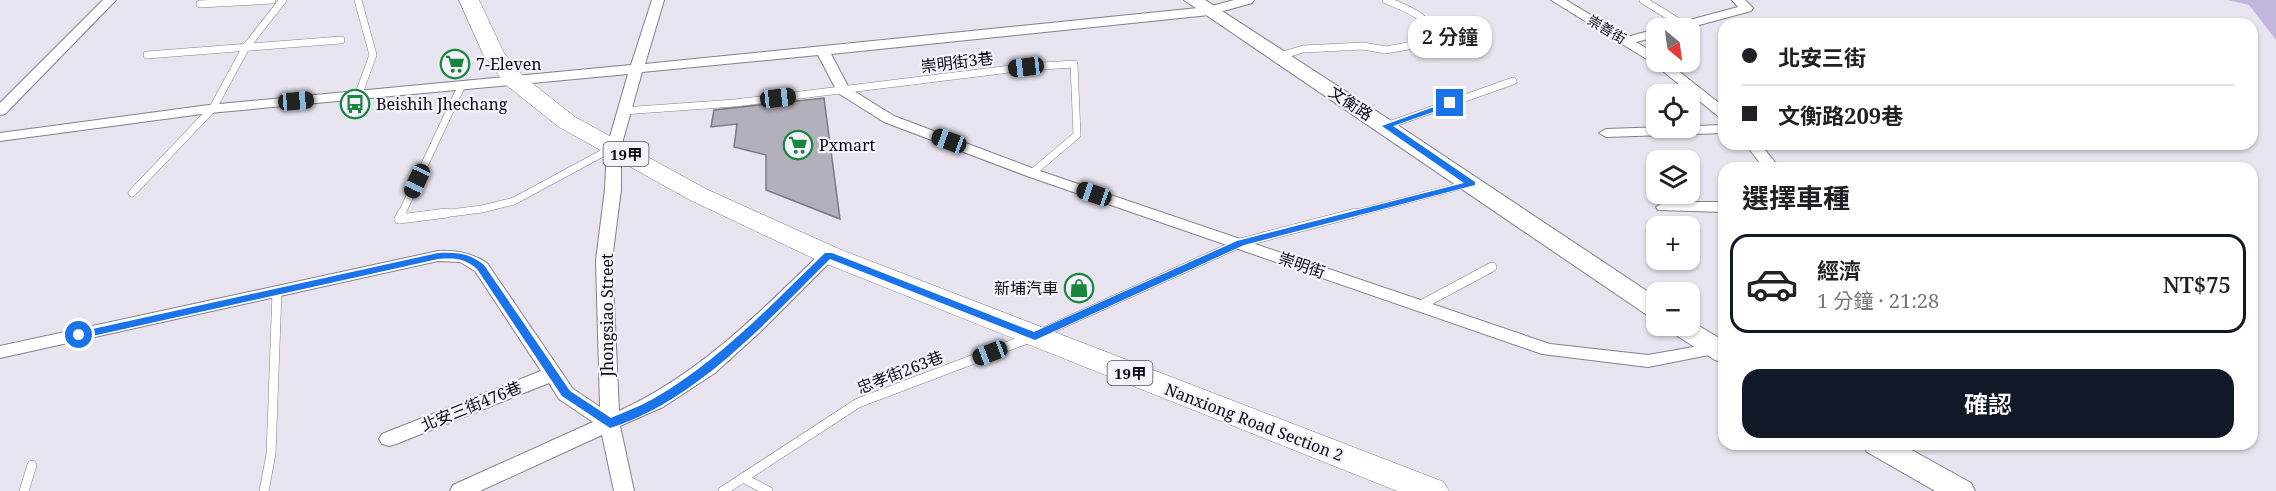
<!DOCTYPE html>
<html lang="zh-TW">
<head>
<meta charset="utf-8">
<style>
  body { margin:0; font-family:"Noto Serif","Noto Sans TC",serif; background:#f6f6f6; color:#202124; height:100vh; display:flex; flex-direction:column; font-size:22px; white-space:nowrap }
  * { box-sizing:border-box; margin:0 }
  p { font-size:20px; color:#757577 }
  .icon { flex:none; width:33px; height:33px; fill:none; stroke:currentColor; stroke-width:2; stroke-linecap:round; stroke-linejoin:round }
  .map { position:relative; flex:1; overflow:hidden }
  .drawer { position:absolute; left:1718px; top:162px; width:540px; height:288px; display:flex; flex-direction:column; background:#fff; border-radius:18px; box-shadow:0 2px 4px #0004 }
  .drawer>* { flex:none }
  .hud { position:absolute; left:1718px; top:18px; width:540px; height:132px; border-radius:18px; box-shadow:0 2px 4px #0004; display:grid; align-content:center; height:132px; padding:0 24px; background:#fff }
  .needle { width:39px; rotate:151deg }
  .controls { position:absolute; left:1646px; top:18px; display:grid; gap:12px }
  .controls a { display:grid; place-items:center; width:54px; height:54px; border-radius:12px; background:#fff; box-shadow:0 2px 4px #0004; font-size:30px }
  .end { position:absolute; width:27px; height:27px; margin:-14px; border:8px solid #1a73e8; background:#fff; box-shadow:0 0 0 3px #fff }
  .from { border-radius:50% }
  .bubble { position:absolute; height:42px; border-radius:18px; background:#fff; box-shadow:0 2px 4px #0004; font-size:20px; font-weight:600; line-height:42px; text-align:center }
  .car { position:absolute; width:18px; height:36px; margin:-18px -9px; border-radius:8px; box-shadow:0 0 4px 2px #0007; background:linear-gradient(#222 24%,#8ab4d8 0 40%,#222 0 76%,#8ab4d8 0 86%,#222 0) }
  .hud b { display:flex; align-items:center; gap:21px; height:57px; font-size:22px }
  .hud b+b { border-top:2px solid #e0e0e0 }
  .hud i { width:15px; height:15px; background:#202124 }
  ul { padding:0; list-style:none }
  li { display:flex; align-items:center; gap:18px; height:99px; margin:0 12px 9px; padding:0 12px; border:3px solid #e0e0e0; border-radius:18px }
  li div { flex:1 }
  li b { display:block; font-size:22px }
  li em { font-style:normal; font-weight:600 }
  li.active { border-color:#111827 }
  li>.icon { width:54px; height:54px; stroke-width:1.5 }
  h2 { padding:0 24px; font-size:27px; line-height:72px }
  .primary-button { display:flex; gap:12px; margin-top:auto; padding:12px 24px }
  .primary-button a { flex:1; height:69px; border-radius:18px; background:#111827; color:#fff; font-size:24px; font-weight:600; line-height:69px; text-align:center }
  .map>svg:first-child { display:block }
</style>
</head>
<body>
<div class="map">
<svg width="2276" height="491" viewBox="0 0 2276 491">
  <rect width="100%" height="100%" fill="#e8e4ef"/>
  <polygon fill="#c4b7dd" points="2227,0 2276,0 2276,40 2249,5"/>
  <polygon fill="#b4b0bb" stroke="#7b7882" stroke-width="1.5" points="824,98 840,219 766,190 766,155 734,147 737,124 711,127 714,110"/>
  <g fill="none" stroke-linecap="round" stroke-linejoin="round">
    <g stroke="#827f89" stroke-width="8">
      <g id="lane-far1">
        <polyline points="358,0 373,55 358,96"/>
        <polyline points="1643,0 1685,26"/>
        <polyline points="200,4 272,0"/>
        <polyline points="147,55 341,40"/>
        <path d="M1280,56L1303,49L1363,46L1386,50L1435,41C1431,16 1407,9 1386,0"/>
        <polyline points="623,111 735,103 1026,67 1074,64 1077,135 1032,173"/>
        <polyline points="1386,126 1513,81"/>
        <polyline points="132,193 213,108 246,47 283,0"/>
        <polyline points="401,215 462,85"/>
        <polyline points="434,215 482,209 514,201 612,148"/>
        <polyline points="1349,215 1468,184"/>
      </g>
    </g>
    <g stroke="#827f89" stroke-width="10">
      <g id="lane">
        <polyline points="399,219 447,213"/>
        <polyline points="399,219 402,213"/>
        <polyline points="1419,306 1492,267"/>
        <polyline points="743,478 768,491"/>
        <polyline points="24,491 32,465"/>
        <polyline points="264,491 271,454 277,292"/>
        <polyline points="723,491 858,403 1035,336 1240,243 1355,213"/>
      </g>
    </g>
    <g stroke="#827f89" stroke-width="2">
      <g id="street">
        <polygon points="103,0 116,0 5,114 0,115 0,103"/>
        <path d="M652,0H664L645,64L1208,7L1234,0H1254L1252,3L1209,15L831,54L849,88L894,116L1037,170L1550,344L1648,355L1710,344L1722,339L1724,352L1648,367L1542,354L1027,176L884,122L838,93L818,55L642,72L621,147V189L612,260L619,411C700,374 760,312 823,251H835L837,255L760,332L715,373L663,407L620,426L634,491H614L602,435L480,491H450L453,485L593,422L559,399L549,383L396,444L389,446L382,444L379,439L382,434L541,371L475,271L460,262L438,261L0,358V346L438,251C456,250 472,253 487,263L573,389L600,407L596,260L605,189L607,147L628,74L209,113L0,141V133L209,105L631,65Z"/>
        <polygon points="1551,0 1566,0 1627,37 1656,29 1656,37 1636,42 1656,54 1656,62 1667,62 1724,107 1724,118 1719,117 1653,63"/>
        <polygon points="1732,0 1745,0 1753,8 1751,11 1688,28 1670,28 1671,25 1738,7"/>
        <polygon points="1724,125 1724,133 1606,137 1599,133 1606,129"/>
        <polygon points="1745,144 1760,144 1780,168 1764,168"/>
        <polygon points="1664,202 1724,202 1724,212 1658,210 1656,207"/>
      </g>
    </g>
    <g stroke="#827f89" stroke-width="2">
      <g id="secondary">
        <polygon points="1184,0 1205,0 1393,122 1656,297 1656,317 1647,315"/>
        <polygon points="1689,320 1724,341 1724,363 1715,360 1671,332 1667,326 1689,326"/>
        <polygon points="1863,444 1901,444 1971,483 1975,491 1935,491 1867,452"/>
      </g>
    </g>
    <g stroke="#827f89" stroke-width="1">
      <polygon id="primary" points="459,0 479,0 504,53 522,75 575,117 706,189 839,249 1444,482 1449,491 1397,491 819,261 688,199 559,127 506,85 483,54"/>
    </g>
    <use href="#lane-far1" stroke="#fff" stroke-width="7"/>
    <use href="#lane" stroke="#fff" stroke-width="9"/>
    <use href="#street" fill="#fff" fill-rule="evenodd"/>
    <use href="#secondary" fill="#fff" fill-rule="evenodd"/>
    <use href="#primary" fill="#fff" fill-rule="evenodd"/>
  </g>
  <path fill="#1a73e8" d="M1450,101L1454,103L1453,105L1393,126L1475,182V185L1244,245L1035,340L830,259C767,321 696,401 610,428L562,396L477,269C464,258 455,258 438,259L79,339L74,335L79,332L438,253C457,252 469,253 484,265L570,391L611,418C624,412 639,407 653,399C718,362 771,305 825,253H832L1034,332L1237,241L1464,183L1382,126Z"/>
  <defs>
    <g id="supermarket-ring" transform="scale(1.5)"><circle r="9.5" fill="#f5f1fd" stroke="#18863d" stroke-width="1.5"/><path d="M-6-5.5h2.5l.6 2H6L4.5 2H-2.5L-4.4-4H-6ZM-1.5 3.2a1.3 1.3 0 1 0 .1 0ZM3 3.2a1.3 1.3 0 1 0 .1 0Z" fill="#18863d"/></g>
    <g id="bus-ring" transform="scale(1.5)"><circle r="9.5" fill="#f5f1fd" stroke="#18863d" stroke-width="1.5"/><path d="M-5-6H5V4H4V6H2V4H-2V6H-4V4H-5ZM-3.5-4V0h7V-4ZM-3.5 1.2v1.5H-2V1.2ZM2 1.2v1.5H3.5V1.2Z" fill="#18863d"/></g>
    <g id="shop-ring" transform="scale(1.5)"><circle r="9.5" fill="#f5f1fd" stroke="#18863d" stroke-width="1.5"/><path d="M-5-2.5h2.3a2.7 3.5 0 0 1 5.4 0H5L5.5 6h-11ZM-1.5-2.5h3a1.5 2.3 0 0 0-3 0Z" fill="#18863d"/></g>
  </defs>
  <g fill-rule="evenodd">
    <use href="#supermarket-ring" x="455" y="64"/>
    <use href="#bus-ring" x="355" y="104"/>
    <use href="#supermarket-ring" x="798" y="145"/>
    <use href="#shop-ring" x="1079" y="288"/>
  </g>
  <g text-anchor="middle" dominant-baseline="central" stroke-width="4.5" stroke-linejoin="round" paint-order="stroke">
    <g font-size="14" fill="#0c0b0e" stroke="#f5f1fd">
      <text transform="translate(1607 29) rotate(31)">崇善街</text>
    </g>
    <g fill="#f5f1fd" stroke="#525056" stroke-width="1.5">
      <rect x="603.5" y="142" width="45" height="24" rx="4.5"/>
      <rect x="1107.5" y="361" width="45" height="24" rx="4.5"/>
    </g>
    <g font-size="15" font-weight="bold" fill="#0c0b0e">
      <text x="626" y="154">19甲</text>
      <text x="1130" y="373">19甲</text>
    </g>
    <g font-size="16" fill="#0c0b0e" stroke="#f5f1fd">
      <text transform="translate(957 62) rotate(-7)">崇明街3巷</text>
      <text transform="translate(1351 103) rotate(33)">文衡路</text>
      <text transform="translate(1302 265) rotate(19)">崇明街</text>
      <text transform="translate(607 315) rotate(-90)">Jhongsiao Street</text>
      <text transform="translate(900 372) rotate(-21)">忠孝街263巷</text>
      <text transform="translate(471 406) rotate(-22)">北安三街476巷</text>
      <text transform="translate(1254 422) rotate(21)">Nanxiong Road Section 2</text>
    </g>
    <g font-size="16" fill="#0c0b0e" stroke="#f5f1fd" text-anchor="start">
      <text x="476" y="64">7-Eleven</text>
      <text x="376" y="104">Beishih Jhechang</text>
      <text x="819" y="145">Pxmart</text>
      <text x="1058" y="288" text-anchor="end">新埔汽車</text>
    </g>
  </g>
</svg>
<div class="controls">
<a><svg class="needle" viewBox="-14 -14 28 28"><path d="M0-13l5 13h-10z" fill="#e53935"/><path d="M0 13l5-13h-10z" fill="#757577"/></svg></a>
<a><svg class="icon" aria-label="locate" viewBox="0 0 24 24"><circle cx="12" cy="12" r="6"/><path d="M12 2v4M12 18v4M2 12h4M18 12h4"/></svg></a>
<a><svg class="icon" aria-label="layers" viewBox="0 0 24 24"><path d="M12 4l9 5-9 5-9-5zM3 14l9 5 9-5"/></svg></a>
<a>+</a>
<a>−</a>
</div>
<i class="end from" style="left:79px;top:335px"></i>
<i class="end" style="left:1450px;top:103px"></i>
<div class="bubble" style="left:1408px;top:16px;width:84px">2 分鐘</div>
<i class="car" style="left:1026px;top:67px;rotate:263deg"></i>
<i class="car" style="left:778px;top:98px;rotate:83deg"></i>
<i class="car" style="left:296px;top:101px;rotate:85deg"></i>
<i class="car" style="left:949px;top:141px;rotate:290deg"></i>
<i class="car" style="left:417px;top:181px;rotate:205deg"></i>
<i class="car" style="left:1094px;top:194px;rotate:289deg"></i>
<i class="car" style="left:990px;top:353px;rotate:249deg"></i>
<div class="hud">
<b><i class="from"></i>北安三街</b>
<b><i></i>文衡路209巷</b>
</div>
<section class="drawer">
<h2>選擇車種</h2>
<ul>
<li class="active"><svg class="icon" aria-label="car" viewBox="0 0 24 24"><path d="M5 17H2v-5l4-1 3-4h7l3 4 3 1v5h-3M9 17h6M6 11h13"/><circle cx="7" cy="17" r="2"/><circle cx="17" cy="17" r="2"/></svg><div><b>經濟</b><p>1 分鐘 · 21:28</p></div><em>NT$75</em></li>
</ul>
<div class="primary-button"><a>確認</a></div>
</section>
</div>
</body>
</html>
